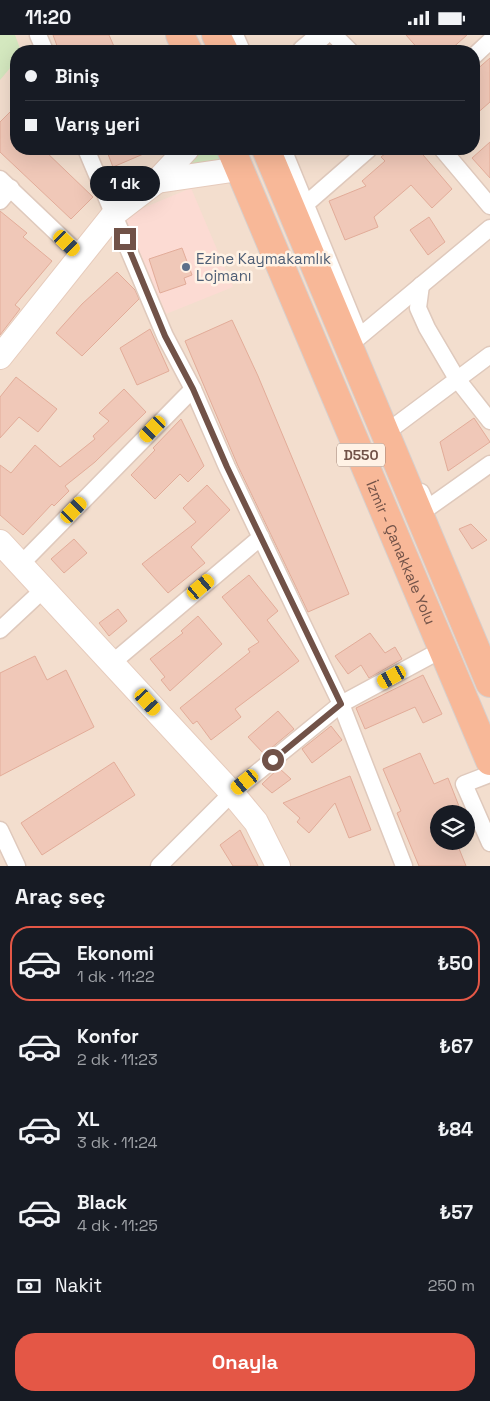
<!DOCTYPE html>
<html lang="tr">
<head>
<meta charset="utf-8">
<style>
  body { margin:0; font-family:"Space Grotesk",sans-serif; background:#20242c; color:#f1f3f6; height:100vh; display:flex; flex-direction:column; font-size:19px; white-space:nowrap }
  * { box-sizing:border-box; margin:0 }
  p { font-size:16px; color:#9ea1a6 }
  .icon { flex:none; width:28px; height:28px; fill:none; stroke:currentColor; stroke-width:2; stroke-linecap:round; stroke-linejoin:round }
  .map { position:relative; height:831px; overflow:hidden }
  .sheet { display:flex; flex-direction:column; background:#171b24; flex:1 }
  .sheet>* { flex:none }
  .guide { position:absolute; left:10px; top:10px; width:470px; height:110px; border-radius:20px; box-shadow:0 5px 20px #0002; display:grid; align-content:center; height:110px; padding:0 15px; background:#171b24 }
  .buttons { position:absolute; left:430px; top:770px; display:grid; gap:10px }
  .buttons a { display:grid; place-items:center; width:45px; height:45px; border-radius:50%; background:#171b24; box-shadow:0 5px 20px #0002; font-size:25px }
  .end { position:absolute; width:22px; height:22px; margin:-11px; border:6px solid #715248; background:#fff; box-shadow:0 0 0 2px #fff }
  .from { border-radius:50% }
  .bubble { position:absolute; height:35px; border-radius:18px; background:#171b24; box-shadow:0 5px 20px #0002; font-size:16px; font-weight:700; line-height:35px; text-align:center }
  .car { position:absolute; width:15px; height:30px; margin:-15px -8px; border-radius:6px; box-shadow:0 0 4px 1px #0007; background:linear-gradient(#f5c518 24%,#345 0 40%,#f5c518 0 76%,#345 0 86%,#f5c518 0) }
  .guide b { display:flex; align-items:center; gap:18px; height:48px; font-size:19px }
  .guide b+b { border-top:1px solid #363941 }
  .guide i { width:12px; height:12px; background:#f1f3f6 }
  ul { padding:0; list-style:none }
  li { display:flex; align-items:center; gap:15px; height:75px; margin:0 10px 8px; padding:0 5px; border:2px solid transparent; border-radius:20px }
  li div { flex:1 }
  li b { display:block; font-size:19px }
  li em { font-style:normal; font-weight:700 }
  li.selected { border-color:#e45746 }
  li>.icon { width:45px; height:45px; stroke-width:1.5 }
  h2 { padding:0 15px; font-size:22px; line-height:60px }
  .pay { display:flex; align-items:center; gap:12px; height:55px; padding:0 15px; font-size:19px }
  .pay p { margin-inline-start:auto }
  .cta { display:flex; gap:10px; margin-top:auto; padding:10px 15px }
  .cta a { flex:1; height:58px; border-radius:20px; background:#e45746; color:#fff; font-size:20px; font-weight:700; line-height:58px; text-align:center }
  .status { display:flex; justify-content:space-between; align-items:center; height:35px; padding:0 25px; background:#171b24; direction:ltr }
  .status svg { height:14px; fill:currentColor }
  .map>svg:first-child { display:block }
</style>
</head>
<body>
<div class="status"><b>11:20</b><svg viewBox="0 0 49 12"><path d="M0 12V9h3v3zM5 12V6h3v6zM10 12V3h3v9zM15 12V0h3v12zM26 1h20v11H26zM47 4h2v5h-2z"/></svg></div>
<div class="map">
<svg width="490" height="831" viewBox="0 0 490 831">
  <rect width="100%" height="100%" fill="#fbede0"/>
  <path fill="#f3dece" fill-rule="evenodd" d="M0,0H490V831H0ZM16,16H474V114H16ZM439,779H466V806H439Z"/>
  <polygon fill="#fcdbd3" points="191,153 233,252 166,279 124,181"/>
  <g fill="#d4e8bf">
    <polygon points="0,0 15,0 21,16 16,16 16,26 0,45"/>
    <polygon points="187,114 231,114 239,134 157,146"/>
  </g>
  <g fill="#f0c8b8" stroke="#e2ac99">
    <polygon points="53,0 109,0 116,16 59,16"/>
    <polygon points="406,0 467,0 449,16 420,16"/>
    <polygon points="490,23 490,67 474,81 474,37"/>
    <polygon points="16,71 16,114 43,114 93,162 71,184 0,117 0,87"/>
    <polygon points="490,107 490,143 472,123"/>
    <polygon points="106,114 155,114 113,132"/>
    <polygon points="391,114 418,114 452,154 432,173 411,150 374,182 378,192 345,205 329,166 366,151 362,146 385,126 381,122"/>
    <polygon points="0,176 27,198 23,202 52,226 15,270 20,274 0,300"/>
    <polygon points="429,182 445,207 428,220 410,195"/>
    <polygon points="182,213 192,240 184,243 186,249 160,258 149,224"/>
    <polygon points="117,237 135,255 139,264 82,321 56,298 82,269"/>
    <polygon points="232,285 258,341 349,559 308,577 238,431 185,306"/>
    <polygon points="150,294 169,336 137,350 120,313"/>
    <polygon points="16,342 57,374 38,397 19,382 0,403 0,362"/>
    <polygon points="124,354 146,377 95,427 65,451 69,456 54,471 52,469 23,500 0,480 0,430 11,438 35,410 60,432 95,404 93,401 109,386 99,378"/>
    <polygon points="474,383 490,407 448,436 440,407"/>
    <polygon points="181,384 204,431 188,447 180,439 155,464 131,440 155,415 153,413"/>
    <polygon points="207,450 230,475 191,512 205,528 168,558 142,529 196,487 183,473"/>
    <polygon points="471,489 487,505 472,514 459,494"/>
    <polygon points="74,504 87,518 64,538 51,524"/>
    <polygon points="249,540 278,576 267,585 299,626 235,674 241,682 211,705 197,686 193,689 180,673 250,617 248,614 259,607 222,562"/>
    <polygon points="118,574 127,586 109,601 99,588"/>
    <polygon points="198,581 222,609 170,656 161,645 165,642 150,624 183,598 181,596"/>
    <polygon points="370,598 385,618 395,612 402,624 369,643 361,630 348,639 335,621"/>
    <polygon points="35,621 47,645 66,635 94,692 0,741 0,638"/>
    <polygon points="423,640 442,679 423,688 415,672 365,694 356,673"/>
    <polygon points="278,676 294,694 264,719 248,702"/>
    <polygon points="331,691 342,705 312,728 302,714"/>
    <polygon points="420,718 434,749 448,743 462,779 439,779 439,806 456,806 466,831 419,831 397,778 401,776 383,734"/>
    <polygon points="114,727 135,760 42,820 21,788"/>
    <polygon points="279,733 291,744 272,758 262,749"/>
    <polygon points="350,741 371,795 349,803 335,768 309,798 297,787 300,783 283,768"/>
    <polygon points="240,795 258,831 233,831 220,810"/>
  </g>
  <g fill="none" stroke-linecap="round" stroke-linejoin="round">
    <g stroke="#dfc9bc" stroke-width="19">
      <g id="minor">
        <polyline points="38,0 45,16"/>
        <polyline points="235,0 242,16"/>
        <polyline points="334,0 350,16"/>
        <polyline points="474,21 490,6"/>
        <polyline points="86,114 165,301 193,354 227,432 341,669 404,831"/>
        <polyline points="283,114 357,295"/>
        <polyline points="442,114 490,171"/>
        <polyline points="0,144 81,221"/>
        <polyline points="0,166 11,153"/>
        <polyline points="306,169 369,114"/>
        <polyline points="421,250 418,273 427,293 457,344 490,386"/>
        <polyline points="359,302 490,193"/>
        <polyline points="395,391 490,320"/>
        <polyline points="421,457 428,473 490,429"/>
        <polyline points="22,528 193,354"/>
        <polyline points="0,595 44,554"/>
        <polyline points="112,628 261,502"/>
        <polyline points="490,739 464,749 490,808"/>
        <polyline points="0,795 17,831"/>
        <polyline points="159,831 232,758 341,669 443,614"/>
      </g>
    </g>
    <g stroke="#dfc9bc" stroke-width="24">
      <polyline id="tertiary" points="303,16 322,0"/>
    </g>
    <g stroke="#e6cbbc" stroke-width="26">
      <g id="secondary">
        <polyline points="157,146 239,134"/>
        <polyline points="0,322 114,179 157,146 187,114"/>
        <polyline points="0,507 232,758 256,787 278,831"/>
      </g>
    </g>
    <g stroke="#d7cfcc" stroke-width="30">
      <g id="trunk">
        <polyline points="180,0 188,16"/>
        <polyline points="216,0 224,16"/>
        <path id="s1" d="M231,114L490,726"/>
        <polyline points="266,114 490,648"/>
      </g>
    </g>
    <use href="#minor" stroke="#fff" stroke-width="16"/>
    <use href="#tertiary" stroke="#fff" stroke-width="21"/>
    <use href="#secondary" stroke="#fff" stroke-width="24"/>
    <use href="#trunk" stroke="#f8b898" stroke-width="28"/>
  </g>
  <g fill="none" stroke-linecap="round" stroke-linejoin="round">
    <polyline stroke="#715248" stroke-width="6" points="125,204 165,301 193,354 227,432 341,669 273,725"/>
  </g>
  <circle fill="#5c6f8a" stroke="#fff2e5" stroke-width="2" cx="186" cy="232" r="5"/>
  <g text-anchor="middle" dominant-baseline="central" stroke-width="5" stroke-linejoin="round" paint-order="stroke">
    <rect fill="#fff2e5" stroke="#9c8277" stroke-width="1" x="337" y="408.5" width="48" height="23" rx="4"/>
    <g font-size="14" font-weight="bold" fill="#715248">
      <text x="361" y="420">D550</text>
    </g>
    <g font-size="15" fill="#4e5e75" stroke="#fff2e5" text-anchor="start">
      <text x="196" y="223">Ezine Kaymakamlık<tspan x="196" dy="17">Lojmanı</tspan></text>
    </g>
    <g font-size="15" fill="#715248" stroke="#fff2e5">
      <text stroke="none"><textPath href="#s1" startOffset="438">İzmir - Çanakkale Yolu</textPath></text>
    </g>
  </g>
</svg>
<div class="buttons">
<a><svg class="icon" aria-label="layers" viewBox="0 0 24 24"><path d="M12 4l9 5-9 5-9-5zM3 14l9 5 9-5"/></svg></a>
</div>
<i class="end from" style="left:273px;top:725px"></i>
<i class="end" style="left:125px;top:204px"></i>
<div class="bubble" style="left:90px;top:131px;width:70px">1 dk</div>
<i class="car" style="left:67px;top:208px;rotate:134deg"></i>
<i class="car" style="left:153px;top:394px;rotate:224deg"></i>
<i class="car" style="left:74px;top:475px;rotate:44deg"></i>
<i class="car" style="left:201px;top:552px;rotate:50deg"></i>
<i class="car" style="left:392px;top:642px;rotate:241deg"></i>
<i class="car" style="left:148px;top:667px;rotate:138deg"></i>
<i class="car" style="left:245px;top:747px;rotate:231deg"></i>
<div class="guide">
<b><i class="from"></i>Biniş</b>
<b><i></i>Varış yeri</b>
</div>
</div>
<section class="sheet">
<h2>Araç seç</h2>
<ul>
<li class="selected"><svg class="icon" aria-label="car" viewBox="0 0 24 24"><path d="M5 17H2v-5l4-1 3-4h7l3 4 3 1v5h-3M9 17h6M6 11h13"/><circle cx="7" cy="17" r="2"/><circle cx="17" cy="17" r="2"/></svg><div><b>Ekonomi</b><p>1 dk · 11:22</p></div><em>₺50</em></li>
<li><svg class="icon" aria-label="car" viewBox="0 0 24 24"><path d="M5 17H2v-5l4-1 3-4h7l3 4 3 1v5h-3M9 17h6M6 11h13"/><circle cx="7" cy="17" r="2"/><circle cx="17" cy="17" r="2"/></svg><div><b>Konfor</b><p>2 dk · 11:23</p></div><em>₺67</em></li>
<li><svg class="icon" aria-label="car" viewBox="0 0 24 24"><path d="M5 17H2v-5l4-1 3-4h7l3 4 3 1v5h-3M9 17h6M6 11h13"/><circle cx="7" cy="17" r="2"/><circle cx="17" cy="17" r="2"/></svg><div><b>XL</b><p>3 dk · 11:24</p></div><em>₺84</em></li>
<li><svg class="icon" aria-label="car" viewBox="0 0 24 24"><path d="M5 17H2v-5l4-1 3-4h7l3 4 3 1v5h-3M9 17h6M6 11h13"/><circle cx="7" cy="17" r="2"/><circle cx="17" cy="17" r="2"/></svg><div><b>Black</b><p>4 dk · 11:25</p></div><em>₺57</em></li>
</ul>
<div class="pay"><svg class="icon" aria-label="cash" viewBox="0 0 24 24"><path d="M3 7h18v10H3z"/><circle cx="12" cy="12" r="2"/></svg>Nakit<p>250 m</p></div>
<div class="cta"><a>Onayla</a></div>
</section>
</body>
</html>
